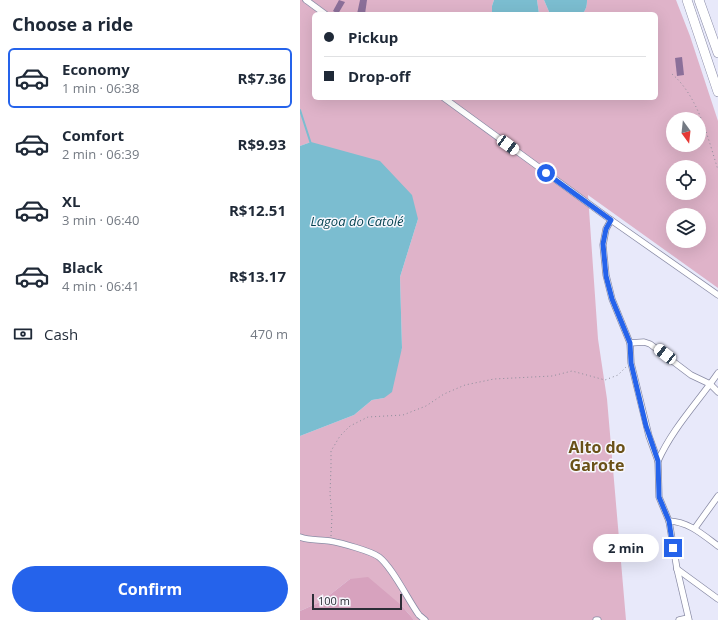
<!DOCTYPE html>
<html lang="en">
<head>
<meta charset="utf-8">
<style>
  body { margin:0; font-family:"Open Sans",sans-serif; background:#f6f6f7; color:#1f2937; height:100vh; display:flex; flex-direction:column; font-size:15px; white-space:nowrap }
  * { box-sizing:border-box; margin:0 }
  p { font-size:13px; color:#747a83 }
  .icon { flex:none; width:22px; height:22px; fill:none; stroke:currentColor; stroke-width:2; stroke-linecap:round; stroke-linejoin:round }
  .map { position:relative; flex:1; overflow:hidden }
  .details { display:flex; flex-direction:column; background:#fff; width:300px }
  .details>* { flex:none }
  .top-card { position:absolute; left:12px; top:12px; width:346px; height:88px; border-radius:6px; box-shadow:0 4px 16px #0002; display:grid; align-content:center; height:88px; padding:0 12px; background:#fff }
  .needle { width:26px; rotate:165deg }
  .controls { position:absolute; left:366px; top:112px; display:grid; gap:8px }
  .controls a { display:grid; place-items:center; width:40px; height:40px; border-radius:50%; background:#fff; box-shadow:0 4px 16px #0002; font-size:20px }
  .scale { position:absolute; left:12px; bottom:10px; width:90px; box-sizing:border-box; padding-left:4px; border:2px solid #2c2d37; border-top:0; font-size:11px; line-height:14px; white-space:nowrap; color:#2c2d37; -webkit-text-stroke:3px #f7f7fd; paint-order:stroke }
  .end { position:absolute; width:18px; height:18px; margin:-9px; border:5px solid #2563eb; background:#fff; box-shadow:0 0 0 2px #fff }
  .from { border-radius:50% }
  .bubble { position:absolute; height:28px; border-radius:14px; background:#fff; box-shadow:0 4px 16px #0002; font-size:13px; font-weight:700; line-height:28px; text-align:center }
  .car { position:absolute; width:12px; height:24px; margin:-12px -6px; border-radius:5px; box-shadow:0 0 3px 1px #0007; background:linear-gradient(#fff 24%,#345 0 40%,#fff 0 76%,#345 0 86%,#fff 0) }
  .top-card b { display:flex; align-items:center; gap:14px; height:38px; font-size:15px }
  .top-card b+b { border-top:1px solid #e0e1e3 }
  .top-card i { width:10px; height:10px; background:#1f2937 }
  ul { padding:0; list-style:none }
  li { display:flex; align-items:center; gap:12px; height:60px; margin:0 8px 6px; padding:0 4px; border:2px solid transparent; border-radius:6px }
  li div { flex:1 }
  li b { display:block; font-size:15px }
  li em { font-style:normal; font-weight:700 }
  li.on { border-color:#2563eb }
  li>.icon { width:36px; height:36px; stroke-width:1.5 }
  h2 { padding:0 12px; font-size:18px; line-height:48px }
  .pay { display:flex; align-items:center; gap:10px; height:44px; padding:0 12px; font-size:15px }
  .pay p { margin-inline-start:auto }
  .cta { display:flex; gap:8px; margin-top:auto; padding:8px 12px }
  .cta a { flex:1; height:46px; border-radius:24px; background:#2563eb; color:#fff; font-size:16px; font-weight:700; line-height:46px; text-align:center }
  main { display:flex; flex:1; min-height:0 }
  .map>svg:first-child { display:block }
</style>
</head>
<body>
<main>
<section class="details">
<h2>Choose a ride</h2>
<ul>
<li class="on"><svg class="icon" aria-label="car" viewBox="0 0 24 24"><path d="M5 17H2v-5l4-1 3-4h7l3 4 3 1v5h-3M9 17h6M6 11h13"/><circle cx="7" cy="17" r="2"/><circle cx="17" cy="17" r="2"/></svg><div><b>Economy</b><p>1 min · 06:38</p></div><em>R$7.36</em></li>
<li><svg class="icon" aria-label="car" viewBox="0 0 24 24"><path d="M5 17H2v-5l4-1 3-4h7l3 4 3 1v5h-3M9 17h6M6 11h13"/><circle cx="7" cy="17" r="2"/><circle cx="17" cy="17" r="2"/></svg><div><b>Comfort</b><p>2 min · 06:39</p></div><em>R$9.93</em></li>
<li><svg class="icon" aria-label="car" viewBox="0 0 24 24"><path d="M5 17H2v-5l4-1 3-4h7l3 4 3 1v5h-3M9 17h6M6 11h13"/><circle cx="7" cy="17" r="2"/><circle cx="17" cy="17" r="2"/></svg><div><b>XL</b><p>3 min · 06:40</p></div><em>R$12.51</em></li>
<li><svg class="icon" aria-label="car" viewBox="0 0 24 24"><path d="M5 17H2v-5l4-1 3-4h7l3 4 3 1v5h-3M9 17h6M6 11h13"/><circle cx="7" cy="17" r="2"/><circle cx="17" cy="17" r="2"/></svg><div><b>Black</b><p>4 min · 06:41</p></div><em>R$13.17</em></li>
</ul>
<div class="pay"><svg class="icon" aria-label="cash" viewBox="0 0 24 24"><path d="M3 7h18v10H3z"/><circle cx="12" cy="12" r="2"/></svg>Cash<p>470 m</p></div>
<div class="cta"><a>Confirm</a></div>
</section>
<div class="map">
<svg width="418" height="620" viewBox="0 0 418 620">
  <rect width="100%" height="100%" fill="#e8e9fa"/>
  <g fill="#dfb3c9" fill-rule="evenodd">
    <path d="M0,0H194L192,6V14H14V98H356V14H282C286,10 287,6 287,0H376L390,36L418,121V288L288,195L298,339L307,399L326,620H114L101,605L50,579L22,601L0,611V436L54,415L72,400L84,398L102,348L100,277L118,219L11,142L0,146ZM373,119H399V145H373ZM373,167H399V193H373ZM373,215H399V241H373Z"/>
    <polygon points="237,0 244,0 250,14 239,14"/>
  </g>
  <polygon fill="#d7a2be" points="68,577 101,605 114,620 0,620 0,611 22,601 50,579"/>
  <g fill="#7bbdd0">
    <polygon points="194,0 237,0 239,14 192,14 192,6"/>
    <path d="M244,0H287C287,6 286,10 282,14H250Z"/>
    <polygon points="11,142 80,161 112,195 118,219 100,277 102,348 92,392 84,398 72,400 54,415 0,436 0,146"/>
  </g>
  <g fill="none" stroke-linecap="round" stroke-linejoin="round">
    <polyline stroke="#7bbdd0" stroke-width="2" points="0,110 11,144"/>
  </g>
  <g fill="#8b6f99">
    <polygon points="39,0 45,2 38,14 33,11"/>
    <polygon points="60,0 67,0 65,14 57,14"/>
    <polygon points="382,57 384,75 377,76 375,58"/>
  </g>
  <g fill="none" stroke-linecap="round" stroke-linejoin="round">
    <g stroke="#8a8ca6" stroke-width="7">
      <g id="minor">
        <polyline points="6,0 25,14"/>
        <polyline points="144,98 311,220 418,295"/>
        <polyline points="311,220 306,229 303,245 306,275 312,299 330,343 331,363 349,436 358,461 359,497 369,521 377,569 389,620"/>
        <polyline points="330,343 344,342 350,344 391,375 410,384 418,392"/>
        <path d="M358,461C372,429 398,402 418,373"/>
        <path d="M369,521C389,522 402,534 418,546"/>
        <polyline points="395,528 418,496"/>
        <path d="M0,537C10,541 20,539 30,541C41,543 71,551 79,557C93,568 108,600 119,615L125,620"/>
        <polyline points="377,569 418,599"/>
        <polyline points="296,620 298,620"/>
        <polyline points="379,620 388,618"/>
      </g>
    </g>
    <g stroke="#8a8ca6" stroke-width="10">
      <g id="trunk">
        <polyline points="387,0 418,92"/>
        <polyline points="399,0 418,53"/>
      </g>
    </g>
    <g stroke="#8c8d9a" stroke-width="1" stroke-dasharray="1 3" stroke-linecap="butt">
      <path d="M372,74C398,96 408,138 418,170"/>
      <polyline points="31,536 32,516 30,494 31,467 31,451 40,436 50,426 68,417 103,415 126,406 144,394 165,385 194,379 252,376 272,371 305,380 318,375 326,367"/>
    </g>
    <use href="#minor" stroke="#fff" stroke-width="5.5"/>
    <use href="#trunk" stroke="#fff" stroke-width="9"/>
  </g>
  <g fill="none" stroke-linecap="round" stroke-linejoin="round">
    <polyline stroke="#2563eb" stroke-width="5" points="246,173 311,220 306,229 303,244 306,276 312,299 330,343 331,363 346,426 358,461 359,497 369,521 373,548"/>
  </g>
  <g text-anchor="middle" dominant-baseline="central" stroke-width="3" stroke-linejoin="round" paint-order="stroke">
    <g font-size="13" font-style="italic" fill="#064452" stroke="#f7f7fd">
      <text x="57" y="221">Lagoa do Catolé</text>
    </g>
    <g font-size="16" font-weight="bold" fill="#6a5118" stroke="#f7f7fd">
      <text x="297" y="447">Alto do<tspan x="297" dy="18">Garote</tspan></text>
    </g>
  </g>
</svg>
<div class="controls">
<a><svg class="needle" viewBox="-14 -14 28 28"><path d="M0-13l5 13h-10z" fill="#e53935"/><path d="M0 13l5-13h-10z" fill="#747a83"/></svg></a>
<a><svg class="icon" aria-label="locate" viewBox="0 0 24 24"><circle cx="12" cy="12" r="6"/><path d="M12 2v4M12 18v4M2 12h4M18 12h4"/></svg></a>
<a><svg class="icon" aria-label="layers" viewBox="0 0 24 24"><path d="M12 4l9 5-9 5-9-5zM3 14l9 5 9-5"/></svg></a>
</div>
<div class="scale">100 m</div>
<i class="end from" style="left:246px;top:173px"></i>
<i class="end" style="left:373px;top:548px"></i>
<div class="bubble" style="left:293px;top:534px;width:66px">2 min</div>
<i class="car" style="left:208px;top:145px;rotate:126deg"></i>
<i class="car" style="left:365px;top:354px;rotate:308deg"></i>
<div class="top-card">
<b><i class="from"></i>Pickup</b>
<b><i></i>Drop-off</b>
</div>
</div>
</main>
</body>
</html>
